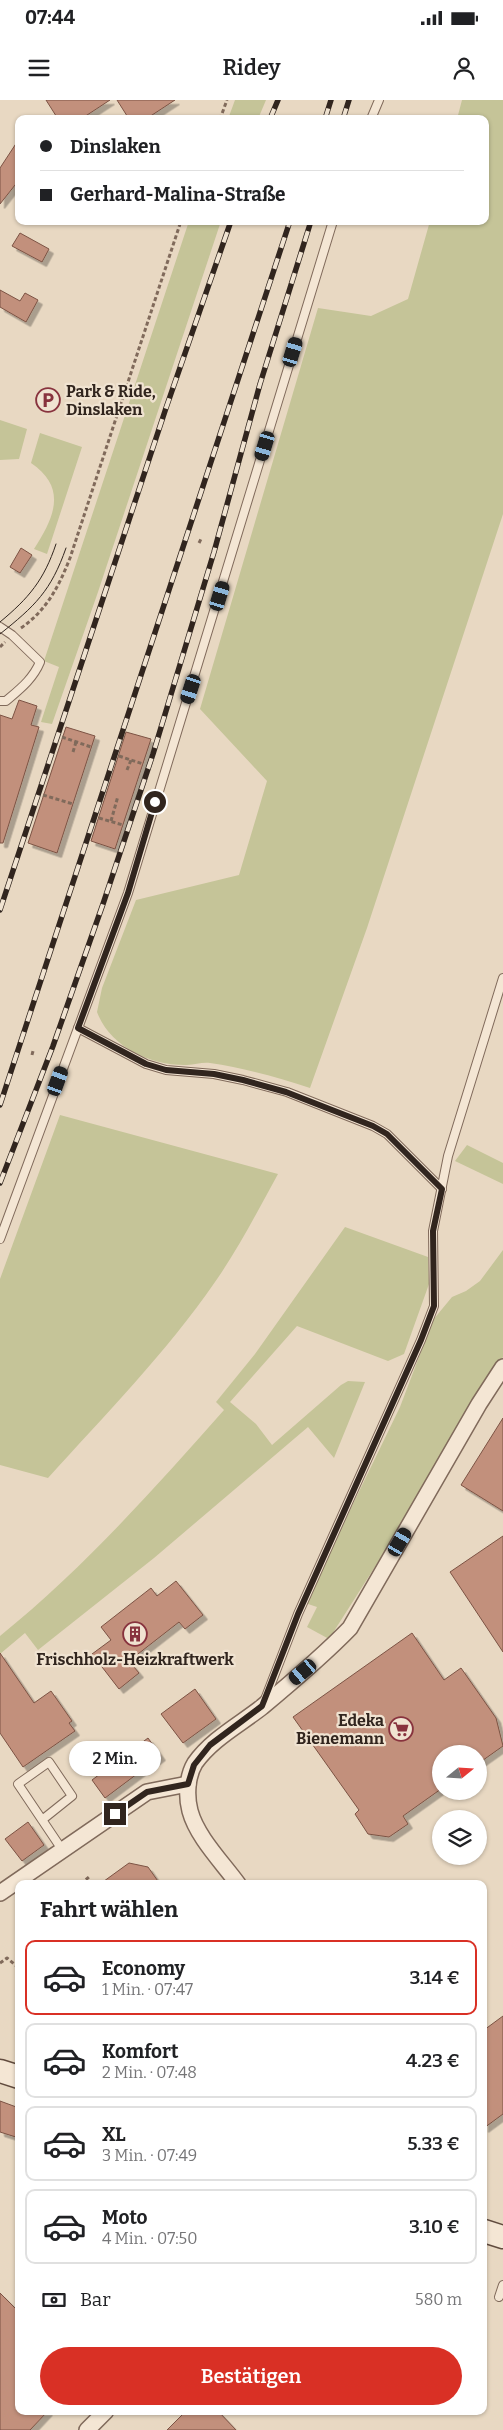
<!DOCTYPE html>
<html lang="de">
<head>
<meta charset="utf-8">
<style>
  body { margin:0; font-family:Bitter,serif; background:#f2f2f2; color:#202124; height:100vh; display:flex; flex-direction:column; font-size:19px; white-space:nowrap }
  * { box-sizing:border-box; margin:0 }
  p { font-size:16px; color:#757577 }
  .icon { flex:none; width:28px; height:28px; fill:none; stroke:currentColor; stroke-width:2; stroke-linecap:round; stroke-linejoin:round }
  .map { position:relative; flex:1; overflow:hidden }
  .panel { position:absolute; left:15px; top:1780px; width:472px; height:535px; display:flex; flex-direction:column; background:#fff; border-radius:10px; box-shadow:0 1px 4px #0004 }
  .panel>* { flex:none }
  .banner { position:absolute; left:15px; top:15px; width:474px; height:110px; border-radius:10px; box-shadow:0 1px 4px #0004; display:grid; align-content:center; height:110px; padding:0 25px; background:#fff }
  .needle { width:32px; rotate:72deg }
  .buttons { position:absolute; left:432px; top:1645px; display:grid; gap:10px }
  .buttons a { display:grid; place-items:center; width:55px; height:55px; border-radius:50%; background:#fff; box-shadow:0 1px 4px #0004; font-size:25px }
  .end { position:absolute; width:22px; height:22px; margin:-11px; border:6px solid #31251e; background:#fff; box-shadow:0 0 0 2px #fff }
  .from { border-radius:50% }
  .bubble { position:absolute; height:35px; border-radius:18px; background:#fff; box-shadow:0 1px 4px #0004; font-size:16px; font-weight:600; line-height:35px; text-align:center }
  .car { position:absolute; width:15px; height:30px; margin:-15px -8px; border-radius:6px; box-shadow:0 0 4px 1px #0007; background:linear-gradient(#222 24%,#8ab4d8 0 40%,#222 0 76%,#8ab4d8 0 86%,#222 0) }
  .banner b { display:flex; align-items:center; gap:18px; height:48px; font-size:19px }
  .banner b+b { border-top:1px solid #e0e0e0 }
  .banner i { width:12px; height:12px; background:#202124 }
  ul { padding:0; list-style:none }
  li { display:flex; align-items:center; gap:15px; height:75px; margin:0 10px 8px; padding:0 15px; border:2px solid #e0e0e0; border-radius:10px }
  li div { flex:1 }
  li b { display:block; font-size:19px }
  li em { font-style:normal; font-weight:600 }
  li.selected { border-color:#d93025 }
  li>.icon { width:45px; height:45px; stroke-width:1.5 }
  h2 { padding:0 25px; font-size:22px; line-height:60px }
  .pay { display:flex; align-items:center; gap:12px; height:55px; padding:0 25px; font-size:19px }
  .pay p { margin-inline-start:auto }
  .button { display:flex; gap:10px; margin-top:auto; padding:10px 25px }
  .button a { flex:1; height:58px; border-radius:30px; background:#d93025; color:#fff; font-size:20px; font-weight:600; line-height:58px; text-align:center }
  .status { display:flex; justify-content:space-between; align-items:center; height:35px; padding:0 25px; background:#fff; direction:ltr }
  .status svg { height:14px; fill:currentColor }
  header { display:flex; justify-content:space-between; align-items:center; height:65px; padding:0 25px; background:#fff; font-size:22px; font-weight:600 }
  .map>svg:first-child { display:block }
</style>
</head>
<body>
<div class="status"><b>07:44</b><svg viewBox="0 0 49 12"><path d="M0 12V9h3v3zM5 12V6h3v6zM10 12V3h3v9zM15 12V0h3v12zM26 1h20v11H26zM47 4h2v5h-2z"/></svg></div>
<header><svg class="icon" aria-label="menu" viewBox="0 0 24 24"><path d="M4 6h16M4 12h16M4 18h16"/></svg>Ridey<svg class="icon" aria-label="person" viewBox="0 0 24 24"><circle cx="12" cy="8" r="4"/><path d="M4 21q1-7 8-7t8 7"/></svg></header>
<div class="map">
<svg width="503" height="2330" viewBox="0 0 503 2330">
  <defs>
    <filter id="shadow"><feDropShadow dx="4.5" dy="4.5" stdDeviation="0" flood-color="#0004"/></filter>
  </defs>
  <rect width="100%" height="100%" fill="#e8d8c2"/>
  <g fill="#c5c498">
    <polygon points="235,0 266,0 258,19 228,19"/>
    <path d="M462,0H503V414L367,828L310,988C277,977 244,968 210,963C202,962 195,965 187,965C151,966 110,947 97,912L102,888L136,800L239,775L267,681L200,609L318,208L371,216L408,199L430,121H485V19H457Z"/>
    <polygon points="189,121 221,121 98,492 52,624 41,622 59,567 44,561"/>
    <polygon points="0,320 27,329 19,359 0,360"/>
    <path d="M40,333L82,347L47,454L34,449C54,418 68,388 31,363Z"/>
    <path d="M60,1015L278,1074C258,1110 239,1148 215,1182C166,1253 105,1315 48,1378L0,1365V1179Z"/>
    <polygon points="467,1045 503,1063 503,1084 455,1061"/>
    <path d="M345,1127L428,1157L429,1184L404,1254L388,1261L297,1226L230,1302L256,1324L272,1345L341,1285L348,1281L365,1282L334,1358L308,1327L154,1458L38,1550L25,1533L0,1554V1536C83,1469 153,1390 224,1310L216,1302L255,1254Z"/>
    <polygon points="503,1150 503,1257 406,1418 329,1539 307,1527 317,1507 305,1503 400,1307 433,1220 452,1197 466,1191 480,1181"/>
  </g>
  <g fill="#c2907c" stroke="#7c5344" filter="url(#shadow)">
    <polygon points="46,0 110,0 81,19 58,19"/>
    <polygon points="117,0 175,0 146,19 129,19"/>
    <polygon points="19,39 19,80 0,104 0,68"/>
    <polygon points="20,133 49,149 42,162 12,146"/>
    <polygon points="0,190 20,201 25,193 38,200 26,222 0,207"/>
    <polygon points="21,448 32,455 20,473 10,467"/>
    <polygon points="19,600 37,606 31,625 39,627 3,743 0,743 0,615 12,619"/>
    <polygon points="66,627 95,636 57,753 28,743"/>
    <polygon points="126,632 151,639 115,749 91,741"/>
    <polygon points="503,1318 503,1411 461,1385"/>
    <polygon points="503,1436 503,1552 450,1472"/>
    <polygon points="176,1481 203,1515 185,1529 179,1522 129,1561 139,1573 119,1589 92,1554 111,1540 101,1527 151,1488 157,1496"/>
    <polygon points="412,1533 444,1580 461,1568 496,1618 503,1646 479,1663 479,1654 441,1654 441,1689 403,1716 408,1724 389,1737 368,1734 355,1714 359,1710 293,1617"/>
    <polygon points="0,1553 34,1603 51,1591 72,1621 69,1623 75,1631 23,1667 0,1633"/>
    <polygon points="195,1589 216,1619 183,1643 161,1614"/>
    <polygon points="148,1638 161,1656 105,1698 92,1680"/>
    <polygon points="28,1722 44,1745 22,1761 5,1739"/>
    <polygon points="129,1763 148,1767 160,1784 100,1784"/>
    <polygon points="503,1916 503,2014 484,2028 484,1930"/>
    <polygon points="0,2001 19,2008 19,2038 0,2032"/>
    <polygon points="0,2193 19,2212 19,2311 48,2311 30,2330 0,2330"/>
    <polygon points="186,2311 218,2311 236,2330 167,2330"/>
  </g>
  <g fill="none" stroke-linecap="round" stroke-linejoin="round">
    <g stroke="#806a5b" stroke-width="10">
      <g id="lane">
        <polyline points="371,19 379,0"/>
        <path d="M0,527L12,535L40,562C33,579 20,589 6,601H0"/>
        <polyline points="78,928 146,964 166,970 214,974 243,980 287,992 373,1026 387,1034 442,1089"/>
        <polyline points="0,1139 128,793 333,121"/>
        <polyline points="264,1602 298,1514 421,1240 434,1206 433,1131 448,1056 503,878"/>
        <polyline points="42,1720 72,1696 49,1662 18,1684 63,1751"/>
        <polyline points="499,2197 503,2185"/>
      </g>
    </g>
    <g stroke="#806a5b" stroke-width="18">
      <g id="street">
        <path d="M238,1784C222,1762 197,1737 190,1711C186,1696 187,1676 195,1663C212,1639 239,1625 262,1607C292,1582 323,1556 350,1528L479,1304L503,1267"/>
        <polyline points="0,1793 147,1692 188,1684"/>
        <polyline points="87,2330 106,2311"/>
      </g>
    </g>
    <g stroke="#624c3f" stroke-width="25">
      <g id="secondary">
        <polyline points="0,1971 19,1977"/>
        <polyline points="484,2131 503,2137"/>
      </g>
    </g>
    <g stroke="#806a5b" stroke-width="3" stroke-dasharray="4 2.5" stroke-linecap="butt">
      <polyline points="220,19 227,0"/>
      <polyline points="199,443 201,439"/>
      <path d="M21,528C47,510 59,486 70,458L181,121"/>
      <polyline points="0,547 5,542"/>
      <polyline points="62,637 91,647"/>
      <polyline points="73,652 76,642"/>
      <polyline points="119,656 143,664"/>
      <polyline points="127,670 131,660"/>
      <polyline points="43,695 73,704"/>
      <polyline points="99,718 123,725"/>
      <polyline points="111,721 118,696"/>
      <polyline points="32,955 33,951"/>
      <polyline points="81,1784 90,1776"/>
      <polyline points="0,1863 7,1858 19,1868"/>
    </g>
    <use href="#lane" stroke="#f4e6d4" stroke-width="8"/>
    <use href="#street" stroke="#f4e6d4" stroke-width="15"/>
    <use href="#secondary" stroke="#f4e6d4" stroke-width="22"/>
    <g stroke="#31251e" stroke-width="1">
      <path d="M0,522C29,498 44,480 56,444"/>
      <path d="M0,534C35,506 51,491 66,448"/>
    </g>
    <g stroke="#31251e" stroke-width="5.5">
      <g id="rail">
        <polyline points="270,19 278,0"/>
        <polyline points="325,19 331,0"/>
        <polyline points="343,19 349,0"/>
        <polyline points="0,810 166,308 231,121"/>
        <polyline points="0,1005 290,121"/>
        <polyline points="0,1083 53,946 103,804 153,654 214,452 260,284 311,121"/>
      </g>
    </g>
    <use href="#rail" stroke="#f0e3d1" stroke-width="4" stroke-dasharray="11" stroke-linecap="butt"/>
  </g>
  <g fill="none" stroke-linecap="round" stroke-linejoin="round">
    <polyline stroke="#31251e" stroke-width="6" points="115,1714 147,1692 188,1684 194,1665 210,1645 262,1606 298,1514 421,1240 434,1206 433,1131 442,1089 387,1034 373,1026 286,992 243,980 214,974 166,970 146,964 78,928 128,793 155,702"/>
  </g>
  <defs>
    <g id="parking-ring" transform="scale(1.25)"><circle r="9.5" fill="#f0e3d1" stroke="#88333e" stroke-width="1.5"/><path d="M-3.5-5.5H1a3.5 3.5 0 0 1 0 7H-1V5.5H-3.5ZM-1-3.4V-.6H.8a1.4 1.4 0 0 0 0-2.8Z" fill="#88333e"/></g>
    <g id="building-ring" transform="scale(1.25)"><circle r="9.5" fill="#f0e3d1" stroke="#88333e" stroke-width="1.5"/><path d="M-4-6H4V6H1V3H-1V6H-4ZM-2.5-4.3h1.7v1.8h-1.7ZM.8-4.3h1.7v1.8H.8ZM-2.5-1h1.7V.8h-1.7ZM.8-1h1.7V.8H.8Z" fill="#88333e"/></g>
    <g id="supermarket-ring" transform="scale(1.25)"><circle r="9.5" fill="#f0e3d1" stroke="#88333e" stroke-width="1.5"/><path d="M-6-5.5h2.5l.6 2H6L4.5 2H-2.5L-4.4-4H-6ZM-1.5 3.2a1.3 1.3 0 1 0 .1 0ZM3 3.2a1.3 1.3 0 1 0 .1 0Z" fill="#88333e"/></g>
  </defs>
  <g fill-rule="evenodd">
    <use href="#parking-ring" x="48" y="300"/>
    <use href="#building-ring" x="135" y="1534"/>
    <use href="#supermarket-ring" x="401" y="1629"/>
  </g>
  <g text-anchor="middle" dominant-baseline="central" stroke-width="4.5" stroke-linejoin="round" paint-order="stroke">
    <g font-size="16" font-weight="bold" fill="#31251e" stroke="#f0e3d1" text-anchor="start">
      <text x="66" y="291">Park &amp; Ride,<tspan x="66" dy="18">Dinslaken</tspan></text>
      <text x="135" y="1559" text-anchor="middle">Frischholz-Heizkraftwerk</text>
      <text x="384" y="1620" text-anchor="end">Edeka<tspan x="384" dy="18">Bienemann</tspan></text>
    </g>
  </g>
</svg>
<div class="buttons">
<a><svg class="needle" viewBox="-14 -14 28 28"><path d="M0-13l5 13h-10z" fill="#e53935"/><path d="M0 13l5-13h-10z" fill="#757577"/></svg></a>
<a><svg class="icon" aria-label="layers" viewBox="0 0 24 24"><path d="M12 4l9 5-9 5-9-5zM3 14l9 5 9-5"/></svg></a>
</div>
<i class="end from" style="left:155px;top:702px"></i>
<i class="end" style="left:115px;top:1714px"></i>
<div class="bubble" style="left:69px;top:1641px;width:92px">2 Min.</div>
<i class="car" style="left:293px;top:252px;rotate:17deg"></i>
<i class="car" style="left:265px;top:346px;rotate:197deg"></i>
<i class="car" style="left:220px;top:496px;rotate:17deg"></i>
<i class="car" style="left:191px;top:589px;rotate:198deg"></i>
<i class="car" style="left:58px;top:981px;rotate:20deg"></i>
<i class="car" style="left:400px;top:1442px;rotate:30deg"></i>
<i class="car" style="left:303px;top:1572px;rotate:230deg"></i>
<div class="banner">
<b><i class="from"></i>Dinslaken</b>
<b><i></i>Gerhard-Malina-Straße</b>
</div>
<section class="panel">
<h2>Fahrt wählen</h2>
<ul>
<li class="selected"><svg class="icon" aria-label="car" viewBox="0 0 24 24"><path d="M5 17H2v-5l4-1 3-4h7l3 4 3 1v5h-3M9 17h6M6 11h13"/><circle cx="7" cy="17" r="2"/><circle cx="17" cy="17" r="2"/></svg><div><b>Economy</b><p>1 Min. · 07:47</p></div><em>3.14 €</em></li>
<li><svg class="icon" aria-label="car" viewBox="0 0 24 24"><path d="M5 17H2v-5l4-1 3-4h7l3 4 3 1v5h-3M9 17h6M6 11h13"/><circle cx="7" cy="17" r="2"/><circle cx="17" cy="17" r="2"/></svg><div><b>Komfort</b><p>2 Min. · 07:48</p></div><em>4.23 €</em></li>
<li><svg class="icon" aria-label="car" viewBox="0 0 24 24"><path d="M5 17H2v-5l4-1 3-4h7l3 4 3 1v5h-3M9 17h6M6 11h13"/><circle cx="7" cy="17" r="2"/><circle cx="17" cy="17" r="2"/></svg><div><b>XL</b><p>3 Min. · 07:49</p></div><em>5.33 €</em></li>
<li><svg class="icon" aria-label="car" viewBox="0 0 24 24"><path d="M5 17H2v-5l4-1 3-4h7l3 4 3 1v5h-3M9 17h6M6 11h13"/><circle cx="7" cy="17" r="2"/><circle cx="17" cy="17" r="2"/></svg><div><b>Moto</b><p>4 Min. · 07:50</p></div><em>3.10 €</em></li>
</ul>
<div class="pay"><svg class="icon" aria-label="cash" viewBox="0 0 24 24"><path d="M3 7h18v10H3z"/><circle cx="12" cy="12" r="2"/></svg>Bar<p>580 m</p></div>
<div class="button"><a>Bestätigen</a></div>
</section>
</div>
</body>
</html>
